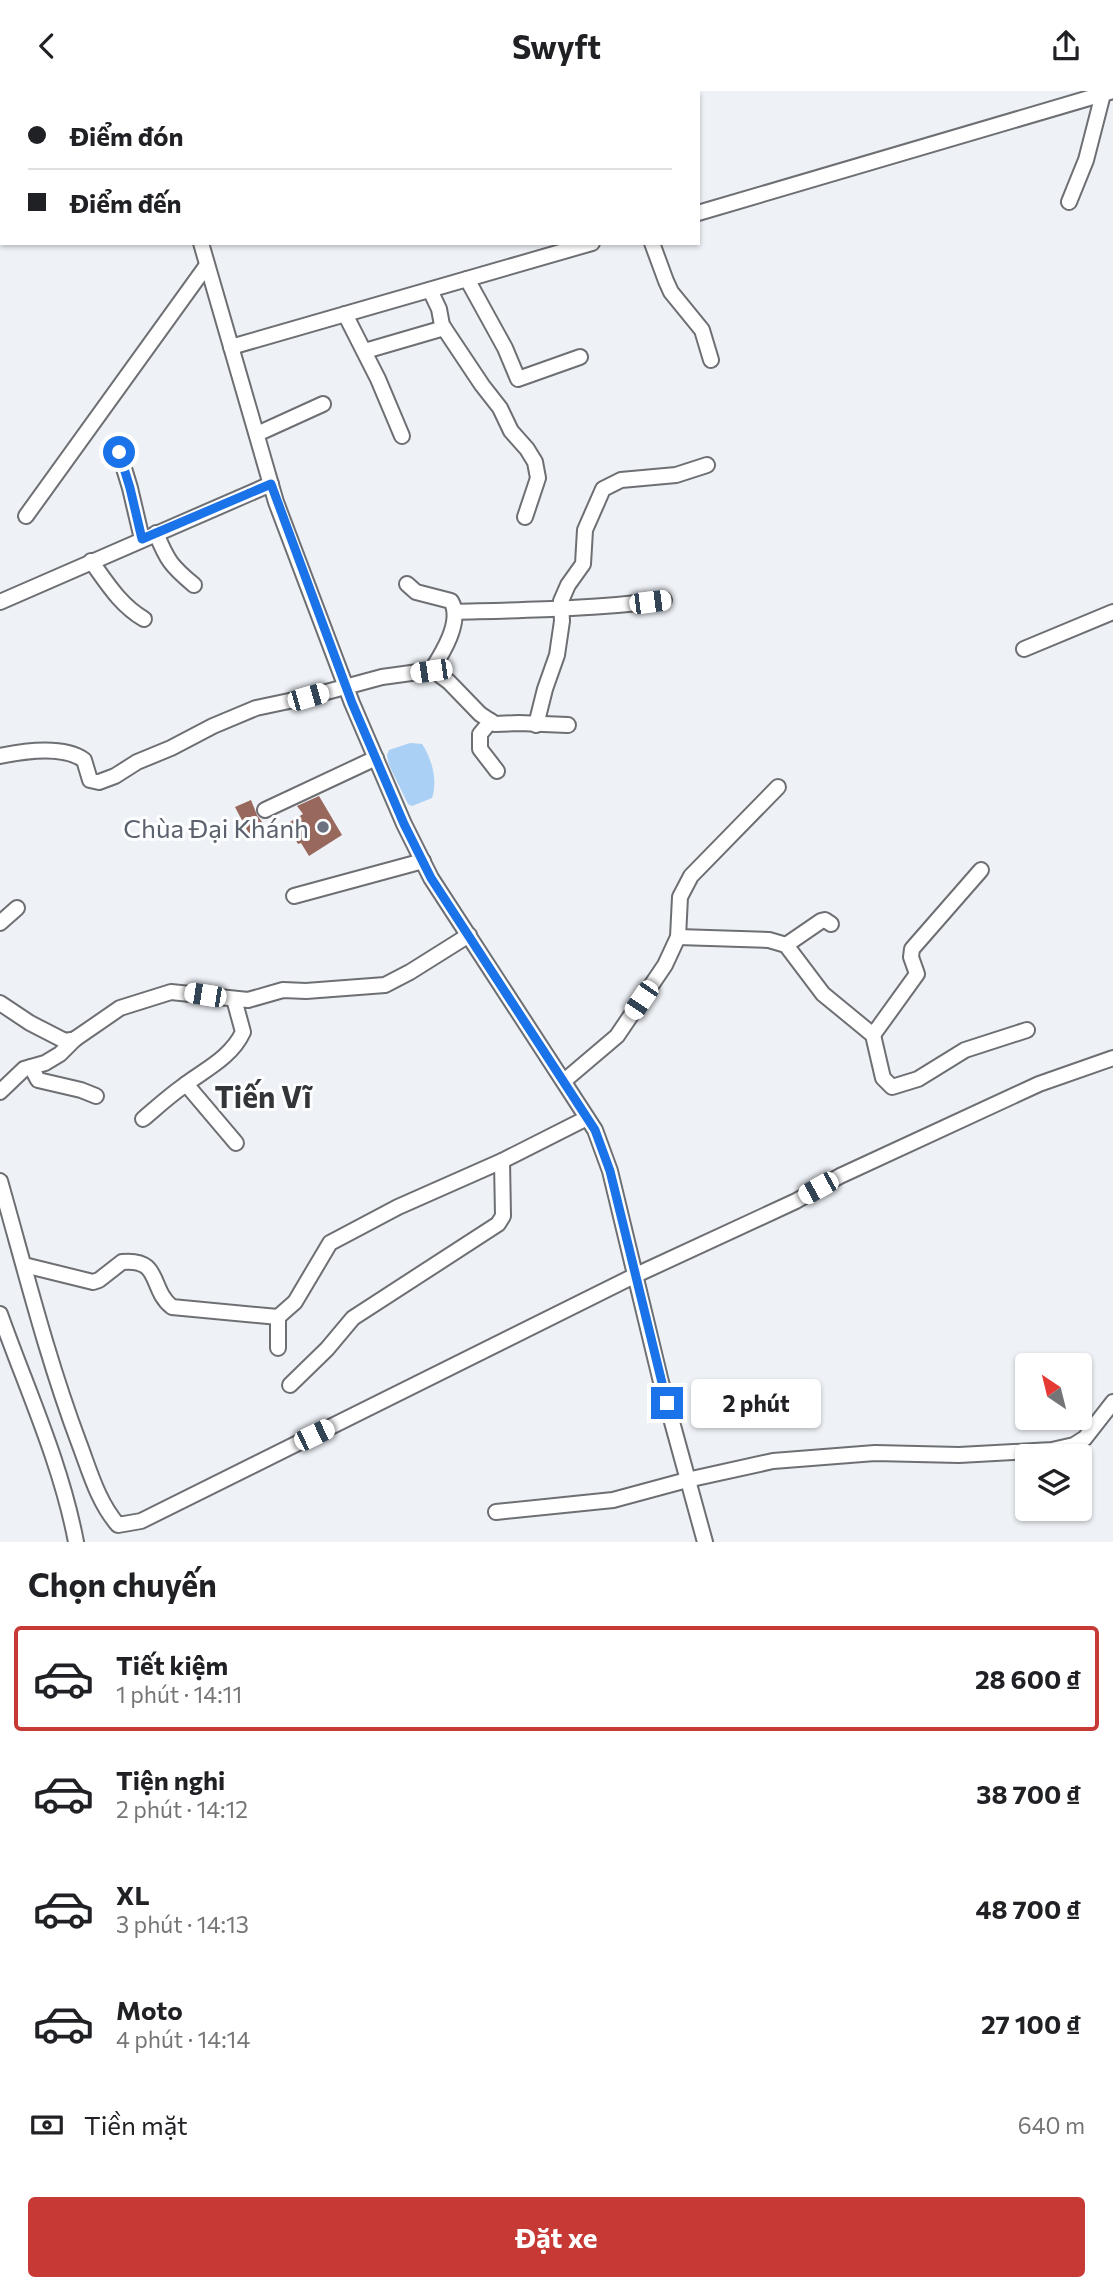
<!DOCTYPE html>
<html lang="vi">
<head>
<meta charset="utf-8">
<style>
  body { margin:0; font-family:Commissioner,sans-serif; background:#f6f6f6; color:#202124; height:100vh; display:flex; flex-direction:column; font-size:26px; white-space:nowrap }
  * { box-sizing:border-box; margin:0 }
  p { font-size:23px; color:#757577 }
  .icon { flex:none; width:38px; height:38px; fill:none; stroke:currentColor; stroke-width:2; stroke-linecap:round; stroke-linejoin:round }
  .map { position:relative; height:1451px; overflow:hidden }
  .side { display:flex; flex-direction:column; background:#fff; flex:1 }
  .side>* { flex:none }
  .top-card { position:absolute; left:0px; top:0px; width:700px; height:154px; box-shadow:0 2px 5px #0004; display:grid; align-content:center; height:154px; padding:0 28px; background:#fff }
  .needle { width:46px; rotate:325deg }
  .tools { position:absolute; left:1015px; top:1262px; display:grid; gap:14px }
  .tools a { display:grid; place-items:center; width:77px; height:77px; border-radius:7px; background:#fff; box-shadow:0 2px 5px #0004; font-size:35px }
  .end { position:absolute; width:32px; height:32px; margin:-16px; border:9px solid #1a73e8; background:#fff; box-shadow:0 0 0 4px #fff }
  .from { border-radius:50% }
  .bubble { position:absolute; height:49px; border-radius:7px; background:#fff; box-shadow:0 2px 5px #0004; font-size:23px; font-weight:700; line-height:49px; text-align:center }
  .car { position:absolute; width:21px; height:42px; margin:-21px -10px; border-radius:9px; box-shadow:0 0 5px 2px #0007; background:linear-gradient(#fff 24%,#345 0 40%,#fff 0 76%,#345 0 86%,#fff 0) }
  .top-card b { display:flex; align-items:center; gap:24px; height:66px; font-size:26px }
  .top-card b+b { border-top:2px solid #e0e0e0 }
  .top-card i { width:18px; height:18px; background:#202124 }
  ul { padding:0; list-style:none }
  li { display:flex; align-items:center; gap:21px; height:105px; margin:0 14px 10px; padding:0 14px; border:4px solid transparent; border-radius:7px }
  li div { flex:1 }
  li b { display:block; font-size:26px }
  li em { font-style:normal; font-weight:700 }
  li.on { border-color:#c73934 }
  li>.icon { width:63px; height:63px; stroke-width:1.5 }
  h2 { padding:0 28px; font-size:32px; line-height:84px }
  .pay { display:flex; align-items:center; gap:18px; height:77px; padding:0 28px; font-size:26px }
  .pay p { margin-inline-start:auto }
  .primary-button { display:flex; gap:14px; margin-top:auto; padding:14px 28px }
  .primary-button a { flex:1; height:80px; border-radius:7px; background:#c73934; color:#fff; font-size:28px; font-weight:700; line-height:80px; text-align:center }
  header { display:flex; justify-content:space-between; align-items:center; height:91px; padding:0 28px; background:#fff; font-size:32px; font-weight:700 }
  .map>svg:first-child { display:block }
</style>
</head>
<body>
<header><svg class="icon" aria-label="back" viewBox="0 0 24 24"><path d="M15 5l-7 7 7 7"/></svg>Swyft<svg class="icon" aria-label="share" viewBox="0 0 24 24"><path d="M12 15V3M7 8l5-5 5 5M5 13v7h14v-7"/></svg></header>
<div class="map">
<svg width="1113" height="1451" viewBox="0 0 1113 1451">
  <rect width="100%" height="100%" fill="#eef1f6"/>
  <path fill="#aad0f5" d="M410,652L422,653C432,668 438,690 432,707L412,715L408,713L389,674L387,664L389,659Z"/>
  <g fill="#99685d">
    <polygon points="319,705 342,744 309,765 301,752 298,753 288,736 292,734 290,731 303,723 297,715"/>
    <polygon points="251,709 257,724 265,735 249,743 235,716"/>
  </g>
  <g fill="none" stroke-linecap="round" stroke-linejoin="round">
    <g stroke="#6d6f73" stroke-width="18">
      <g id="minor">
        <polyline points="157,0 158,2"/>
        <polyline points="1069,111 1086,69 1103,3"/>
        <polyline points="698,122 1113,0"/>
        <polyline points="201,152 276,411 352,612 404,733 431,787 595,1039 610,1080 661,1291 705,1451"/>
        <polyline points="652,152 666,190 671,201 702,239 711,269"/>
        <polyline points="467,188 505,257 518,288 580,266"/>
        <polyline points="430,199 439,218 442,234 482,294 500,317 511,340 527,358 535,371 538,387 525,426"/>
        <polyline points="345,223 378,288 402,345"/>
        <polyline points="231,256 592,152"/>
        <polyline points="365,260 444,237"/>
        <polyline points="257,343 323,313"/>
        <polyline points="119,361 130,397 142,448"/>
        <polyline points="26,425 207,174"/>
        <path d="M156,442C167,469 171,475 194,494"/>
        <path d="M91,470C107,492 120,514 144,528"/>
        <path d="M407,493L416,501L451,510C463,530 442,563 431,580"/>
        <polyline points="0,511 271,393"/>
        <path d="M455,521C525,519 595,518 664,509"/>
        <polyline points="1024,558 1113,521"/>
        <polyline points="491,630 480,643 480,658 497,680"/>
        <polyline points="536,634 545,598 557,564 562,530 561,510 568,494 583,473 585,439 603,398 621,389 676,384 707,374"/>
        <path d="M0,665C24,660 63,654 84,669L90,689L99,691L115,685L137,671L171,657L213,635L256,617L308,606L382,586L433,579L449,591L480,623L495,633L519,632L568,634"/>
        <polyline points="265,719 376,667"/>
        <polyline points="294,805 423,770"/>
        <polyline points="0,832 17,817"/>
        <polyline points="678,846 769,849 786,854 823,903 873,944 883,987 892,996 918,988 965,959 1027,939"/>
        <polyline points="786,854 821,830 825,829 831,833"/>
        <polyline points="0,912 30,932 65,950 75,948 120,917 171,901 248,909 283,899 306,900 385,894 410,881 469,844"/>
        <polyline points="873,944 917,883 911,866 912,858 981,779"/>
        <polyline points="31,976 38,989 81,999 96,1005"/>
        <polyline points="564,990 617,945 665,874 678,846 680,806 691,785 778,696"/>
        <polyline points="186,993 236,1052"/>
        <polyline points="0,1001 24,978 45,972 60,963 75,948"/>
        <path d="M143,1028C156,1017 168,1006 182,996C204,979 231,967 243,941L234,908"/>
        <path d="M0,1090C25,1178 47,1267 79,1352C90,1381 98,1411 118,1434L141,1430L636,1184L796,1110L840,1085L1039,993L1113,967"/>
        <path d="M24,1174L93,1191L99,1189L122,1171C162,1167 149,1198 172,1216L278,1226"/>
        <path d="M0,1223C27,1299 61,1372 76,1451"/>
        <polyline points="278,1257 278,1226 295,1211 330,1152 398,1116 502,1070 587,1027"/>
        <polyline points="290,1294 327,1258 353,1227 498,1133 503,1125 502,1070"/>
        <polyline points="496,1421 613,1409 687,1389 773,1370 875,1362 959,1364 1052,1359 1074,1354 1085,1347 1113,1311"/>
      </g>
    </g>
    <use href="#minor" stroke="#fff" stroke-width="14"/>
  </g>
  <g fill="none" stroke-linecap="round" stroke-linejoin="round">
    <polyline stroke="#1a73e8" stroke-width="9" points="119,361 130,397 142,448 271,393 352,612 404,733 431,787 595,1039 610,1080 667,1312"/>
  </g>
  <circle fill="#6b7280" stroke="#fdfeff" stroke-width="2.5" cx="323" cy="736" r="7"/>
  <g text-anchor="middle" dominant-baseline="central" stroke-width="6" stroke-linejoin="round" paint-order="stroke">
    <g font-size="26" fill="#5b616d" stroke="#fdfeff" text-anchor="end">
      <text x="309" y="736">Chùa Đại Khánh</text>
    </g>
    <g font-size="30" font-weight="bold" fill="#333539" stroke="#fdfeff">
      <text x="263" y="1004">Tiến Vĩ</text>
    </g>
  </g>
</svg>
<div class="tools">
<a><svg class="needle" viewBox="-14 -14 28 28"><path d="M0-13l5 13h-10z" fill="#e53935"/><path d="M0 13l5-13h-10z" fill="#757577"/></svg></a>
<a><svg class="icon" aria-label="layers" viewBox="0 0 24 24"><path d="M12 4l9 5-9 5-9-5zM3 14l9 5 9-5"/></svg></a>
</div>
<i class="end from" style="left:119px;top:361px"></i>
<i class="end" style="left:667px;top:1312px"></i>
<div class="bubble" style="left:691px;top:1288px;width:130px">2 phút</div>
<i class="car" style="left:650px;top:511px;rotate:83deg"></i>
<i class="car" style="left:431px;top:580px;rotate:262deg"></i>
<i class="car" style="left:308px;top:606px;rotate:74deg"></i>
<i class="car" style="left:205px;top:904px;rotate:279deg"></i>
<i class="car" style="left:641px;top:909px;rotate:214deg"></i>
<i class="car" style="left:818px;top:1097px;rotate:241deg"></i>
<i class="car" style="left:314px;top:1344px;rotate:64deg"></i>
<div class="top-card">
<b><i class="from"></i>Điểm đón</b>
<b><i></i>Điểm đến</b>
</div>
</div>
<section class="side">
<h2>Chọn chuyến</h2>
<ul>
<li class="on"><svg class="icon" aria-label="car" viewBox="0 0 24 24"><path d="M5 17H2v-5l4-1 3-4h7l3 4 3 1v5h-3M9 17h6M6 11h13"/><circle cx="7" cy="17" r="2"/><circle cx="17" cy="17" r="2"/></svg><div><b>Tiết kiệm</b><p>1 phút · 14:11</p></div><em>28 600 ₫</em></li>
<li><svg class="icon" aria-label="car" viewBox="0 0 24 24"><path d="M5 17H2v-5l4-1 3-4h7l3 4 3 1v5h-3M9 17h6M6 11h13"/><circle cx="7" cy="17" r="2"/><circle cx="17" cy="17" r="2"/></svg><div><b>Tiện nghi</b><p>2 phút · 14:12</p></div><em>38 700 ₫</em></li>
<li><svg class="icon" aria-label="car" viewBox="0 0 24 24"><path d="M5 17H2v-5l4-1 3-4h7l3 4 3 1v5h-3M9 17h6M6 11h13"/><circle cx="7" cy="17" r="2"/><circle cx="17" cy="17" r="2"/></svg><div><b>XL</b><p>3 phút · 14:13</p></div><em>48 700 ₫</em></li>
<li><svg class="icon" aria-label="car" viewBox="0 0 24 24"><path d="M5 17H2v-5l4-1 3-4h7l3 4 3 1v5h-3M9 17h6M6 11h13"/><circle cx="7" cy="17" r="2"/><circle cx="17" cy="17" r="2"/></svg><div><b>Moto</b><p>4 phút · 14:14</p></div><em>27 100 ₫</em></li>
</ul>
<div class="pay"><svg class="icon" aria-label="cash" viewBox="0 0 24 24"><path d="M3 7h18v10H3z"/><circle cx="12" cy="12" r="2"/></svg>Tiền mặt<p>640 m</p></div>
<div class="primary-button"><a>Đặt xe</a></div>
</section>
</body>
</html>
